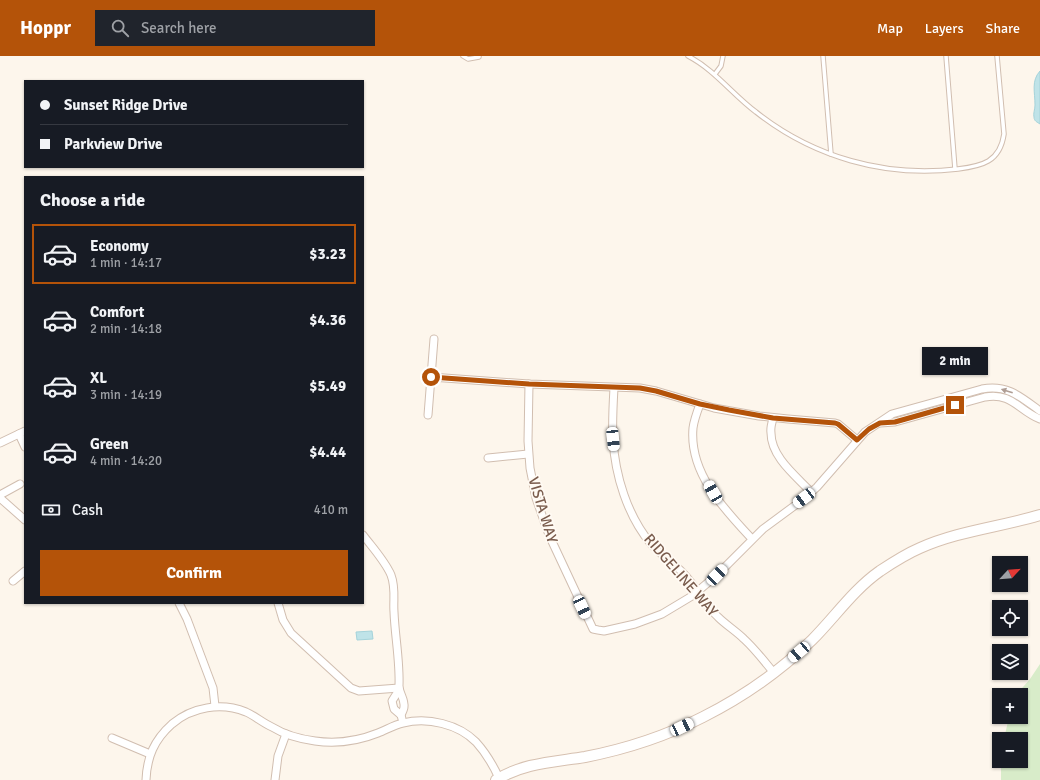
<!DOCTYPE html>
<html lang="en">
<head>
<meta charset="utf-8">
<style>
  body { margin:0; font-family:Signika,sans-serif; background:#20242c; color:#f1f3f6; height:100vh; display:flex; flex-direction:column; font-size:15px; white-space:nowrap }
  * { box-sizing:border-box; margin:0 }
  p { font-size:13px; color:#9ea1a6 }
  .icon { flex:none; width:22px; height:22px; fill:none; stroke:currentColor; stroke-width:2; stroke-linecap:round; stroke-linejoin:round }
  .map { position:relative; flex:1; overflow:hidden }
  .side { position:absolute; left:24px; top:120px; width:340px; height:428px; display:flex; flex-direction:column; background:#171b24; border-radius:0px; box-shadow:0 1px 3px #0004 }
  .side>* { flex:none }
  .top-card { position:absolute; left:24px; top:24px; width:340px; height:88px; border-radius:0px; box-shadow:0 1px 3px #0004; display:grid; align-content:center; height:88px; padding:0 16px; background:#171b24 }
  .needle { width:26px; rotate:64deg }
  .fabs { position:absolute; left:992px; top:500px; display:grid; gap:8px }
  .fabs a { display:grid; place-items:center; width:36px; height:36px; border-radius:0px; background:#171b24; box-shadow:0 1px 3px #0004; font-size:20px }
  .end { position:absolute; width:18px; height:18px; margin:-9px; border:5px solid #b45309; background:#fff; box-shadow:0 0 0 2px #fff }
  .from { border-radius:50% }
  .bubble { position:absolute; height:28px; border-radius:0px; background:#171b24; box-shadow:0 1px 3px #0004; font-size:13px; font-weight:800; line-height:28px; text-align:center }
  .car { position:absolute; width:12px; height:24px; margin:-12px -6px; border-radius:5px; box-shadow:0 0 3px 1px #0007; background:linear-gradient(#fff 24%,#345 0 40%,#fff 0 76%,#345 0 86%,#fff 0) }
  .top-card b { display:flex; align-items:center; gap:14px; height:38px; font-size:15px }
  .top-card b+b { border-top:1px solid #363941 }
  .top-card i { width:10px; height:10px; background:#f1f3f6 }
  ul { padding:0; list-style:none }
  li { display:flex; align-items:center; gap:12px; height:60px; margin:0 8px 6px; padding:0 8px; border:2px solid transparent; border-radius:0px }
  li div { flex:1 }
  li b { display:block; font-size:15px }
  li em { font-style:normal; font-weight:800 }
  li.current { border-color:#b45309 }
  li>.icon { width:36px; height:36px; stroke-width:1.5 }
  h2 { padding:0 16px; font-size:18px; line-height:48px }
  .pay { display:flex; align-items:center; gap:10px; height:44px; padding:0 16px; font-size:15px }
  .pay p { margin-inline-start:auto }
  .cta { display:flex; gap:8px; margin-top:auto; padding:8px 16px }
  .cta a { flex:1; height:46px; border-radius:0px; background:#b45309; color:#fff; font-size:16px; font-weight:800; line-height:46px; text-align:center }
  header { display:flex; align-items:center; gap:24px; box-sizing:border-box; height:56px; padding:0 20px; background:#b45309; color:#fff }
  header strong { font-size:19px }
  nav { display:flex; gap:22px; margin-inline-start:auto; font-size:14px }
  .search { width:280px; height:36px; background:#20242c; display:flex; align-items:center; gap:10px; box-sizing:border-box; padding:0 14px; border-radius:0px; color:#9ea1a6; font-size:15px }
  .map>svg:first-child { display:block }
</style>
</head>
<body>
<header>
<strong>Hoppr</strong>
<div class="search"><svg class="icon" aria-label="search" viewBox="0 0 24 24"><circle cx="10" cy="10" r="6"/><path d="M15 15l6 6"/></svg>Search here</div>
<nav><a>Map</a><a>Layers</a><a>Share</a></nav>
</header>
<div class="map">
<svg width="1040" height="724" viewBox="0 0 1040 724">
  <rect width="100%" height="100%" fill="#fdf6ec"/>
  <polygon fill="#d8ecc9" points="1040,608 1040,724 1001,724 1001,705 1021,705 1021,683 1004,683 1009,661 1021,661 1021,639 1016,639 1030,623"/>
  <g fill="#bfe3e8" stroke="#a5d3da">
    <path d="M1040,15V68C1037,66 1034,65 1034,61C1033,58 1035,53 1035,49C1035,36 1031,25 1040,15Z"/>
    <polygon points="372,575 373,583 357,584 356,576"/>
  </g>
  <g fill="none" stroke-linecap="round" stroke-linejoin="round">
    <g stroke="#d1beb0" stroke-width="5.5">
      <g id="service">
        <polyline points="463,0 468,3 479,1 479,0"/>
        <path d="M688,0C715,14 732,38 756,56C813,101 885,122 958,113C982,110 1000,106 1004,78L997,0"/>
        <polyline points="823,0 831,98"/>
        <polyline points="946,0 955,113"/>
        <polyline points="715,18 721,10 723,0"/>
      </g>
    </g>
    <g stroke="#d1beb0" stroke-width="9">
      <g id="minor">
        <polyline points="431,321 529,328 640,332 656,335 714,352 759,360 788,363 835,367 838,368 857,384"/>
        <path d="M529,328L528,385L530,412L536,442L549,479L593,573L598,574L604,575L635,568L662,558L692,540L717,519L763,473L805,442L817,431L865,376L892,358L982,333C1007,328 1021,341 1040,355"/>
        <path d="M614,332C613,349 612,366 613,383C615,419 627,459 651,488C661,499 674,507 684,518C697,532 705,549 718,561C726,569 736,575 744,583C755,593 764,605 774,617"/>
        <path d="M700,348C697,356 694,364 693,372C689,417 724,453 752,483"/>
        <polyline points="428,359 434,283"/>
        <path d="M773,362C772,367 770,372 771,377C771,401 796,420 811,436"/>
        <path d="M880,367L895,366L985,341C1012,336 1019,355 1040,363"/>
        <polyline points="19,378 25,391"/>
        <polyline points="0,387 25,375"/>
        <polyline points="488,402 528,398"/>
        <polyline points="0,439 20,428"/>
        <polyline points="0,442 25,464"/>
        <path d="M363,479C372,491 385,505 391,519C396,532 393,544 394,556C395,581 400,605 399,630C399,637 405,643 404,651C404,653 402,657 401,659"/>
        <polyline points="13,525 25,515"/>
        <polyline points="179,547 187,563 213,632 215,650"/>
        <polyline points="278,547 283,564 291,577 351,632 359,635 399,632"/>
        <polyline points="399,634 392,645 394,653 401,659 402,663"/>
        <polyline points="112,682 150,698"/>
        <path d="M146,724C147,701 154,684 172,668C192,651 221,646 246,656C255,660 263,667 272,671C285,679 300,683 315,685C336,688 358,685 378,677C386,674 394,669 403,667C428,661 458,668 476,686C486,697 493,709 499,722"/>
        <polyline points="275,724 278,700 286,678"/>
      </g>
    </g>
    <g stroke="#d6c0b0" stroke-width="12">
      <path id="secondary" d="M496,724C523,707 554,706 585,701C626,693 666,680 703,661C743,641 780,615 812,584C835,561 853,534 880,515C892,507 906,498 920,492C958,475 1000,471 1040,459"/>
    </g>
    <use href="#service" stroke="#fff" stroke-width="3.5"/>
    <use href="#minor" stroke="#fff" stroke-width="7"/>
    <use href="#secondary" stroke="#fff" stroke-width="10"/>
  </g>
  <defs><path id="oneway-solid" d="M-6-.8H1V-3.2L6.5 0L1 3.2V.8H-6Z"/></defs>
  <use fill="#af9d94" href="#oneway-solid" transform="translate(1007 335) rotate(-162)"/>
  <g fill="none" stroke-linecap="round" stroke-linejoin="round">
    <polyline stroke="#b45309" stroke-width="5" points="431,321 529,328 640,332 656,335 700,348 729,354 773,362 835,367 838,368 857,384 869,373 880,367 895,366 955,349"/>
  </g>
  <g text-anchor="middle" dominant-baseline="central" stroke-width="3.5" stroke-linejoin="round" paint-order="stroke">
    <g font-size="15" fill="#7a5c4d" stroke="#fffaf3">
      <text transform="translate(543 454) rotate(73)">VISTA WAY</text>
      <text transform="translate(681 519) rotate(49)">RIDGELINE WAY</text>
    </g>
  </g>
</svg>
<div class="fabs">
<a><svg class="needle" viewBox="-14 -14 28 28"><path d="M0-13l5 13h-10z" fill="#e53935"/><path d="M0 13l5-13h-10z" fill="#9ea1a6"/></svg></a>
<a><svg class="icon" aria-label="locate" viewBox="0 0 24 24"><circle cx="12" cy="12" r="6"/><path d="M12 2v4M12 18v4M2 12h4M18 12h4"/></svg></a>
<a><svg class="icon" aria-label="layers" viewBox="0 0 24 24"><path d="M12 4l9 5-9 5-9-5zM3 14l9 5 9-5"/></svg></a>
<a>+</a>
<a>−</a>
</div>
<i class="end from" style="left:431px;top:321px"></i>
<i class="end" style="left:955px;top:349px"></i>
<div class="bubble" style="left:922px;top:291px;width:66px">2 min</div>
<i class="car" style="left:613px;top:383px;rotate:174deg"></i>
<i class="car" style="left:713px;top:436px;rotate:330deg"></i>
<i class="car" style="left:804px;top:442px;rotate:233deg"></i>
<i class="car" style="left:717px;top:519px;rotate:44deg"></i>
<i class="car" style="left:582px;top:551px;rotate:155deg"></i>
<i class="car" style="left:799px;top:596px;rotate:229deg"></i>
<i class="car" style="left:682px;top:671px;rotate:65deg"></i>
<div class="top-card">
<b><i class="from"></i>Sunset Ridge Drive</b>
<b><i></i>Parkview Drive</b>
</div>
<section class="side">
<h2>Choose a ride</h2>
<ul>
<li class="current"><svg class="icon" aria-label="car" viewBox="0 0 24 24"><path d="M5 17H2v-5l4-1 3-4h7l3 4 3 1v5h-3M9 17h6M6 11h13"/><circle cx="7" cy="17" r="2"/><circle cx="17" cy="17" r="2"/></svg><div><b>Economy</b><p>1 min · 14:17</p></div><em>$3.23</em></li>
<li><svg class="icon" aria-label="car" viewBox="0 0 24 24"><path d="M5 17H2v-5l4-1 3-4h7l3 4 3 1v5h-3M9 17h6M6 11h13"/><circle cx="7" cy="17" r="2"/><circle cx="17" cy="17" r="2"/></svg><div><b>Comfort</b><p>2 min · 14:18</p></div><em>$4.36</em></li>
<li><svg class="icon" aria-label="car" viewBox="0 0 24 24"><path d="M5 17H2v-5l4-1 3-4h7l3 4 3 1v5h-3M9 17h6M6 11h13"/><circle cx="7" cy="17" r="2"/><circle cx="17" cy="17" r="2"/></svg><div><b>XL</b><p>3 min · 14:19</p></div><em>$5.49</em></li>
<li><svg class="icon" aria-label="car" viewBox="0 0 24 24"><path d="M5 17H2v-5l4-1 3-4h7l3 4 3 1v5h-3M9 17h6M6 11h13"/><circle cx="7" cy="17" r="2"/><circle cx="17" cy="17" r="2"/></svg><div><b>Green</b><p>4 min · 14:20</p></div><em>$4.44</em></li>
</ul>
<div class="pay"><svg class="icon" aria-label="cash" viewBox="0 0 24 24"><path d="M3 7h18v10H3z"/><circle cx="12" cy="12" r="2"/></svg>Cash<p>410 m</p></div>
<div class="cta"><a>Confirm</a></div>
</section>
</div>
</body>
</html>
